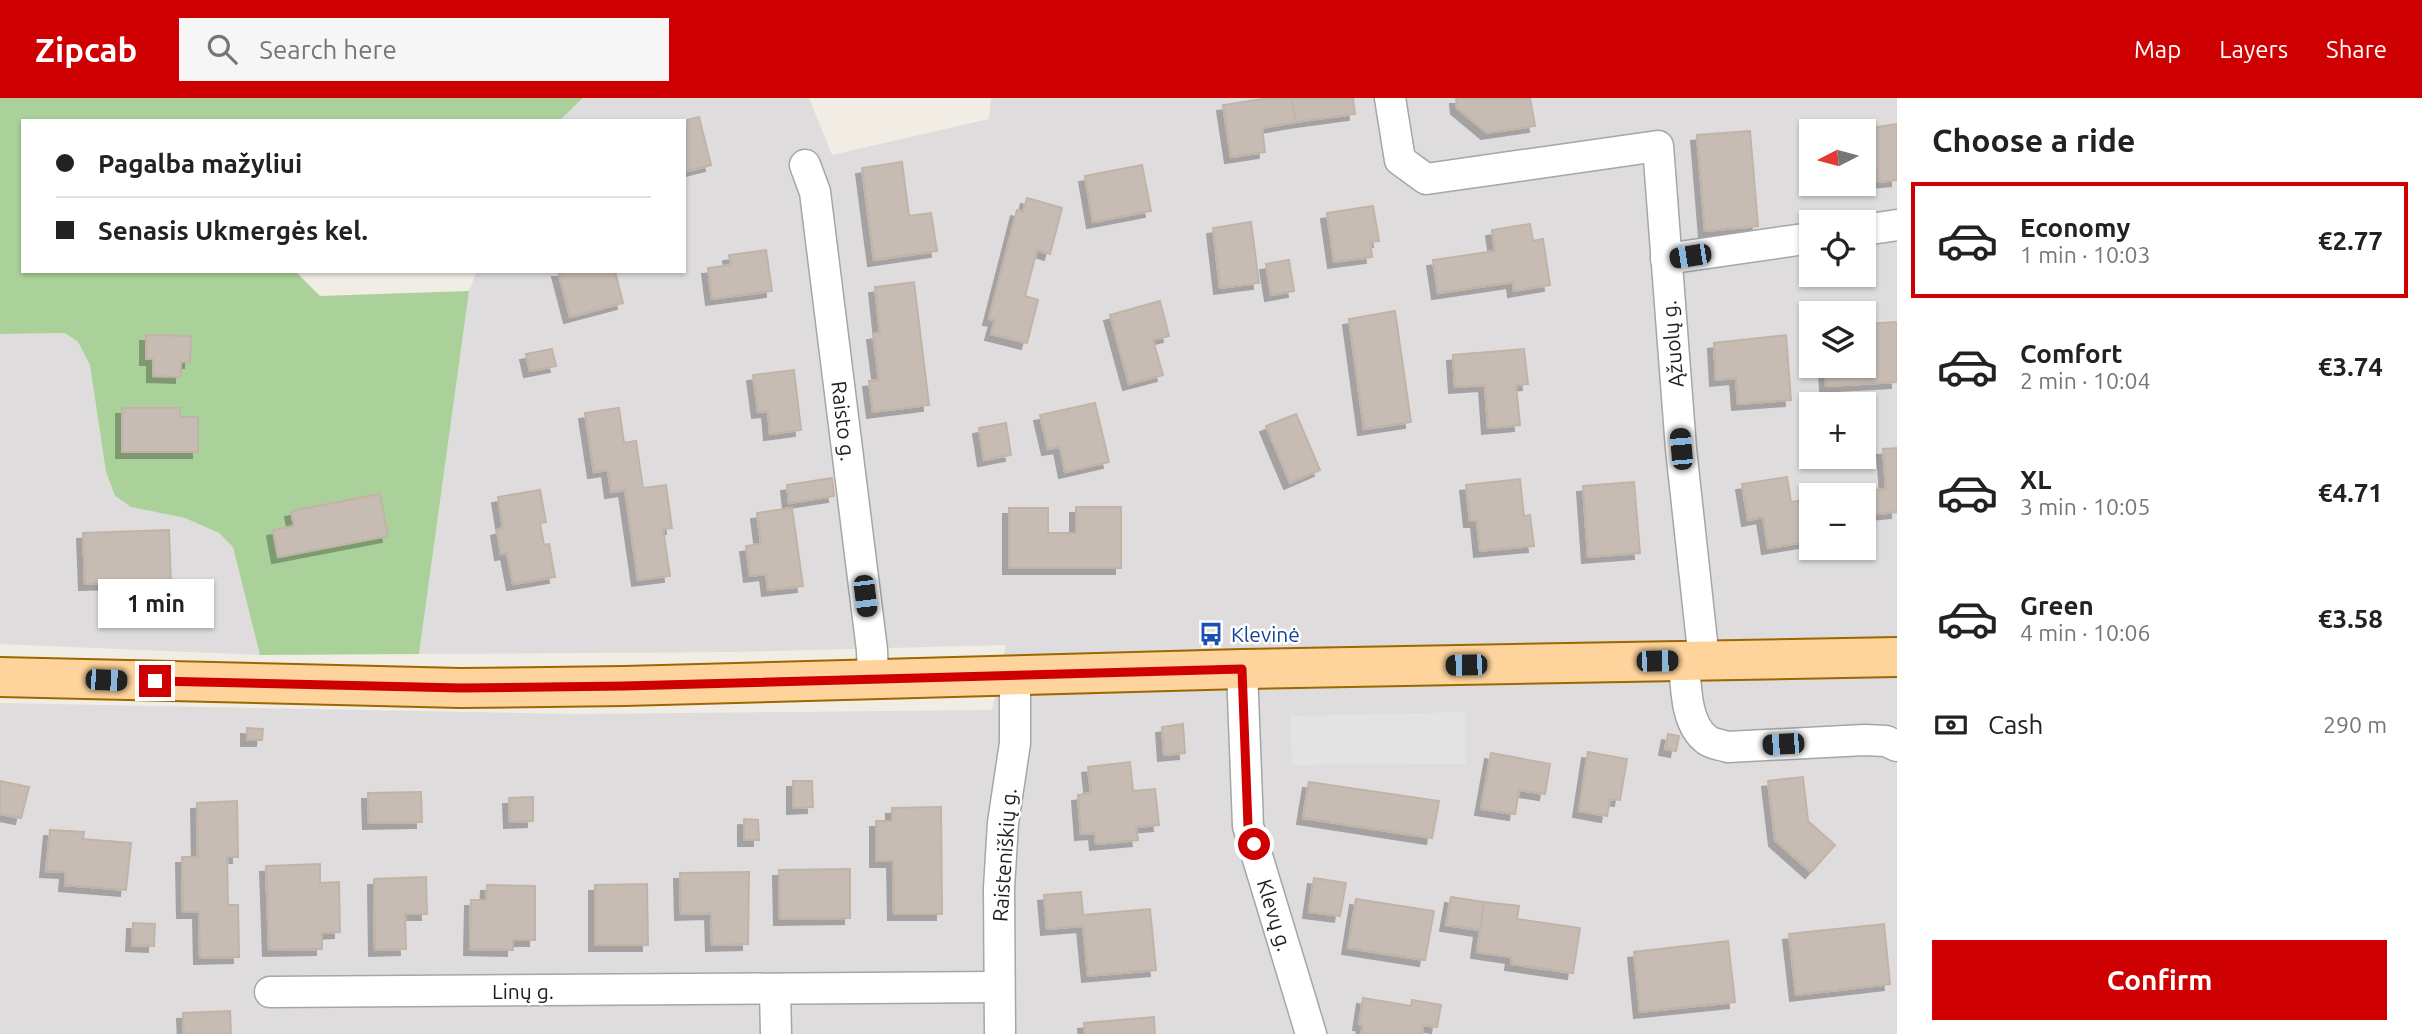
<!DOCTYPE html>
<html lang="en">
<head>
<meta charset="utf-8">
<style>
  body { margin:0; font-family:Ubuntu,sans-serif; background:#f6f6f6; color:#222; height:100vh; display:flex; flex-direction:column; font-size:26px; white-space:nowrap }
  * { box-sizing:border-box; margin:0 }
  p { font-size:23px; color:#767676 }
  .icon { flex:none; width:38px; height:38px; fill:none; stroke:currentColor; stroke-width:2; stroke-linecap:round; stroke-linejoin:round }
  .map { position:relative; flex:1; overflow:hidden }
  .side { display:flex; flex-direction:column; background:#fff; width:525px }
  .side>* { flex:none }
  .top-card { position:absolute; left:21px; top:21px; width:665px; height:154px; border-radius:0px; box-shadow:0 2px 5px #0004; display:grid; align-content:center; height:154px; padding:0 35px; background:#fff }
  .needle { width:46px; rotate:264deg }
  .controls { position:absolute; left:1799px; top:21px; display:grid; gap:14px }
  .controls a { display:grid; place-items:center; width:77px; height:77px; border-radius:0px; background:#fff; box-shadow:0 2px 5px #0004; font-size:35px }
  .end { position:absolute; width:32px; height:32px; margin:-16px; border:9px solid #cf0001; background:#fff; box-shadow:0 0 0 4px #fff }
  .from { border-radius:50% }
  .bubble { position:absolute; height:49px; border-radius:0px; background:#fff; box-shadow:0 2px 5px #0004; font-size:23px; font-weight:600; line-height:49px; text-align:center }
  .car { position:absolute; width:21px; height:42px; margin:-21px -10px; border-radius:9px; box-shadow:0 0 5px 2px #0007; background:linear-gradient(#222 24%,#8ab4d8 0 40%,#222 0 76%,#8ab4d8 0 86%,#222 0) }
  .top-card b { display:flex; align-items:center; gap:24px; height:66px; font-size:26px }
  .top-card b+b { border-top:2px solid #e0e0e0 }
  .top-card i { width:18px; height:18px; background:#222 }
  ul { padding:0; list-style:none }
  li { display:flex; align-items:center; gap:21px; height:116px; margin:0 14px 10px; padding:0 21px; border:4px solid transparent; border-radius:0px }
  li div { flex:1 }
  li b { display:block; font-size:26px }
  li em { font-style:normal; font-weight:600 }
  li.current { border-color:#cf0001 }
  li>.icon { width:63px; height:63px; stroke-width:1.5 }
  h2 { padding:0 35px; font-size:32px; line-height:84px }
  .pay { display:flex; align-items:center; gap:18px; height:77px; padding:0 35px; font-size:26px }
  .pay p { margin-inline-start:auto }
  .button { display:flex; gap:14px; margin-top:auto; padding:14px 35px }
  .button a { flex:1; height:80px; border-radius:0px; background:#cf0001; color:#fff; font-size:28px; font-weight:600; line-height:80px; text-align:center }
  header { display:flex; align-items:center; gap:42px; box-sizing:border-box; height:98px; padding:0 35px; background:#cf0001; color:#fff }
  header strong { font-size:33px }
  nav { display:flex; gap:38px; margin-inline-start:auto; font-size:24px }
  .search { width:490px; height:63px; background:#f6f6f6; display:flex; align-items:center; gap:18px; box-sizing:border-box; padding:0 24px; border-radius:0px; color:#767676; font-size:26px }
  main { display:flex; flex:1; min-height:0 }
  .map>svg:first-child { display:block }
</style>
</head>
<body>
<header>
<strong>Zipcab</strong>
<div class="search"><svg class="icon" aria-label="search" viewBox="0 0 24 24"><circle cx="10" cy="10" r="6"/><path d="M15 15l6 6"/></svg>Search here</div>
<nav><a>Map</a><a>Layers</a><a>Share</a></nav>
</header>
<main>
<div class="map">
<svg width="1897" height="936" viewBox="0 0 1897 936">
  <defs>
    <filter id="shadow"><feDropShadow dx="-6" dy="6" stdDeviation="0" flood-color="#0004"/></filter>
  </defs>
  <rect width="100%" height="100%" fill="#f1ede5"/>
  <g fill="#dedcdc" fill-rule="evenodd">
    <path d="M583,0H809L832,57L989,21L991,0H1897V936H0V605L573,616L992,612L1006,547L732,554L419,556L469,193L477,173H684V23H559ZM1811,33H1864V86H1811ZM1811,124H1864V177H1811ZM1811,215H1864V268H1811ZM1811,306H1864V359H1811ZM1811,397H1864V450H1811Z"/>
    <polygon points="65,235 78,244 90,267 106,374 115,398 131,409 185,420 219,435 233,449 260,557 0,546 0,236"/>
  </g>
  <polygon fill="#aad199" points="0,0 583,0 559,23 23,23 23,173 295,173 320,198 469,193 419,556 260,557 233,449 219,435 185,420 131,409 115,398 106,374 90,267 78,244 65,235 0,236"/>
  <polygon fill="#e3e3e3" points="1465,614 1466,666 1292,667 1290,618"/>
  <g fill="#c6bcb4" stroke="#c3b3a7" stroke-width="2" filter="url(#shadow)">
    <polygon points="1270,0 1292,0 1296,24 1262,30 1265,54 1231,59 1223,7"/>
    <polygon points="1292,0 1353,0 1355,16 1296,24"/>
    <polygon points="1456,0 1530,0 1535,28 1487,35 1457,10"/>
    <polygon points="699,19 711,67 684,74 683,23"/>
    <polygon points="1897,26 1897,82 1878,84 1871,30"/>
    <polygon points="1750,33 1758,128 1705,133 1697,37"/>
    <polygon points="902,64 909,118 931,115 937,153 874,162 862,70"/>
    <polygon points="1142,67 1151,113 1093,124 1085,78"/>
    <polygon points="1027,100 1062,110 1050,156 1037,152 1025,198 1038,202 1027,245 991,236 995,222 989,221 1017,112 1023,114"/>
    <polygon points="1373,108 1379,143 1370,144 1372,159 1334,164 1327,115"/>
    <polygon points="1251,124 1259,185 1220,190 1213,130"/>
    <polygon points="1530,126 1533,143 1543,141 1550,187 1514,193 1513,184 1438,195 1433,162 1495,153 1492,132"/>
    <polygon points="766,152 772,193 712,201 708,170 731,167 729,157"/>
    <polygon points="1289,162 1294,193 1271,197 1266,166"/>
    <polygon points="558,173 615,173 623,205 570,219"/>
    <polygon points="914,184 929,307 873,314 869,283 879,282 873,236 880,235 875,189"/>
    <polygon points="1160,203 1169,238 1153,242 1163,277 1129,286 1110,217"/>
    <polygon points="1395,213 1411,324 1364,331 1349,221"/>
    <polygon points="1897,224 1897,284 1826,288 1825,268 1864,268 1864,226"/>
    <polygon points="146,237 191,238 190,264 181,264 181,279 153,278 153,261 146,261"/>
    <polygon points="1786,237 1791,302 1738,306 1736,280 1716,282 1714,245"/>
    <polygon points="552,251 556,268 530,273 526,256"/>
    <polygon points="1524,251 1528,286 1516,287 1520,327 1488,330 1485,287 1455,289 1453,257"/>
    <polygon points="794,272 801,332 770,336 768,313 758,314 753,277"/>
    <polygon points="1095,305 1109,364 1065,374 1060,349 1048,351 1040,317"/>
    <polygon points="122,310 180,310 180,319 198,319 198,354 122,354"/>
    <polygon points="619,310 624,345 636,343 643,390 666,387 672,430 663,431 670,478 638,482 625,392 611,394 608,372 594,374 585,315"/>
    <polygon points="1296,316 1320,372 1290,385 1266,328"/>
    <polygon points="1006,325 1011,357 984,362 979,330"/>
    <polygon points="1897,350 1897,414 1866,417 1864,393 1886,391 1883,351"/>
    <polygon points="1787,379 1791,404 1811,401 1811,443 1768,450 1763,419 1748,422 1742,386"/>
    <polygon points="832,380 834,398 789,405 787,387"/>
    <polygon points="1520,381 1524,418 1530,417 1534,448 1480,453 1477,423 1470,423 1466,387"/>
    <polygon points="1634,384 1640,455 1588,459 1583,388"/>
    <polygon points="540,392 546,424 540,425 544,447 549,446 555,479 513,486 507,455 501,456 497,432 503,430 498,399"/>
    <polygon points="380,396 388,438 278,459 273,432 294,428 291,413"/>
    <polygon points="1076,409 1121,409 1121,470 1009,470 1009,410 1048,410 1048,435 1076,435"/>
    <polygon points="792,410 803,488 768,492 766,476 750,478 746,448 761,446 757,415"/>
    <polygon points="169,432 171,484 85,486 83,435"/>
    <polygon points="1183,626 1185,655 1164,657 1162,629"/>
    <polygon points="247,630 263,631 262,642 247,642"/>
    <polygon points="1668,636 1679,638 1676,653 1665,651"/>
    <polygon points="1588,654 1627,661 1620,702 1610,701 1607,718 1579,713"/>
    <polygon points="1491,655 1550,666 1545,696 1519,692 1515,716 1481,711"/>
    <polygon points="1130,664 1133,693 1155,691 1159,727 1136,729 1138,742 1096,746 1095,735 1081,736 1078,697 1091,695 1088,669"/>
    <polygon points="1803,679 1808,723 1835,747 1811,774 1775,742 1768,683"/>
    <polygon points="0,683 29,689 21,720 0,716"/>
    <polygon points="793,683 812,683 813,709 793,710"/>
    <polygon points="1309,684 1439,703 1432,740 1303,720"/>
    <polygon points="421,694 422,724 369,725 368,695"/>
    <polygon points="533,699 533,723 510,724 509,700"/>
    <polygon points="237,703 238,759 227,759 228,807 238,807 239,859 200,860 199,814 183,814 182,759 198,759 197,705"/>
    <polygon points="941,709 942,816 894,816 893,763 876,763 876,723 892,723 892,710"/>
    <polygon points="744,721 758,722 759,742 744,742"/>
    <polygon points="50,732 84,734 83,741 131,745 126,792 65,787 66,774 46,773"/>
    <polygon points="320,766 320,785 339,784 340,834 322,835 322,851 269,852 266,768"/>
    <polygon points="850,771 850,820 780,821 779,772"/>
    <polygon points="749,774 748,846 712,847 711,815 681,816 680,775"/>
    <polygon points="426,779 427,816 405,816 406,851 375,852 374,781"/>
    <polygon points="1314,780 1346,785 1340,818 1309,814"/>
    <polygon points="647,786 648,847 595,847 595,787"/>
    <polygon points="487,787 535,788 535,842 513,842 513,852 470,851 471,802 486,802"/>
    <polygon points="1081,794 1083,817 1150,811 1156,872 1088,878 1083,828 1047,831 1044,797"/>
    <polygon points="1451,799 1484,804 1480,832 1446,827"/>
    <polygon points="1356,801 1434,813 1425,862 1348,850"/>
    <polygon points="1484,804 1519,808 1517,821 1580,830 1573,875 1511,866 1512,859 1477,854"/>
    <polygon points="133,825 155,826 154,848 132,847"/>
    <polygon points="1884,826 1890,886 1796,897 1789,836"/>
    <polygon points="1728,843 1735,904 1640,914 1634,854"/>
    <polygon points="1363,900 1411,908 1412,902 1441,907 1437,929 1423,927 1422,936 1361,936 1363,927 1359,926"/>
    <polygon points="230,913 231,936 184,936 183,915"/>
    <polygon points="1154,919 1155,936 1085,936 1084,925"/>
  </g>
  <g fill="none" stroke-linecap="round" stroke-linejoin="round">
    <g stroke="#a6a6a6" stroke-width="33">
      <g id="minor">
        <polyline points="1390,0 1400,62 1426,81 1658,48 1681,351 1704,562"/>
        <polyline points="805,67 815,94 872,552 873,581"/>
        <polyline points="1864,132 1897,127"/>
        <polyline points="1666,161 1811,140"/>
        <path d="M1684,563C1686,587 1685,626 1707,642C1712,646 1722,647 1728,649L1864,642L1886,643L1897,648"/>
        <polyline points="1242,571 1248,728 1311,936"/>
        <polyline points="775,892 776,936"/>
        <polyline points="270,894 999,889"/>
        <polyline points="1000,936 999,790 1003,725 1015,645 1015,578"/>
      </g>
    </g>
    <g stroke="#9b6700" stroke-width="42">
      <polyline id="major" points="0,579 461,590 624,588 1242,571 1897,559"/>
    </g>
    <use href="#minor" stroke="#fff" stroke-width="30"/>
    <use href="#major" stroke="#ffd49c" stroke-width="38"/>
  </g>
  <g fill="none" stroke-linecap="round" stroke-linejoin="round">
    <polyline stroke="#cf0001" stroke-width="9" points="155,583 461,590 624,588 1242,571 1248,728 1254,746"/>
  </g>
  <defs>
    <g id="bus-bare" transform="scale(1.89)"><path d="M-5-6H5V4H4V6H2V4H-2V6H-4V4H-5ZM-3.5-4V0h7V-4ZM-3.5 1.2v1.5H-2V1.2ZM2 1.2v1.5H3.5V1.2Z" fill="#1a4fb4" stroke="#fff" stroke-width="2.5" paint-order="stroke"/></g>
  </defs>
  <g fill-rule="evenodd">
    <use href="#bus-bare" x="1211" y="536"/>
  </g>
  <g text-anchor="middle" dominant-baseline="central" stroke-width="5" stroke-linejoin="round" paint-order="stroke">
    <g font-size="21" fill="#1f1f1f" stroke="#fff">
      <text transform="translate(1672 246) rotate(-95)">Ąžuolų g.</text>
      <text transform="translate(844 323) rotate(83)">Raisto g.</text>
      <text transform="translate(1004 757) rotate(-86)">Raisteniškių g.</text>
      <text transform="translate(1275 817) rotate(73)">Klevų g.</text>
      <text x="523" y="893">Linų g.</text>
    </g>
    <g font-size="21" fill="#164399" stroke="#fff" text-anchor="start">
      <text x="1231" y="536">Klevinė</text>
    </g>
  </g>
</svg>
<div class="controls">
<a><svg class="needle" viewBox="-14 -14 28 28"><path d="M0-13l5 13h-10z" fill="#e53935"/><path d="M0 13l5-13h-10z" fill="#767676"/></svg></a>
<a><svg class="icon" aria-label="locate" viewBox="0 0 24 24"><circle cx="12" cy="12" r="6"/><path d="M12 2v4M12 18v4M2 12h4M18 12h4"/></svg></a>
<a><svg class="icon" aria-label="layers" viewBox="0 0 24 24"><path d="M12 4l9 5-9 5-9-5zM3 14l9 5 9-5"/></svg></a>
<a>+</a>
<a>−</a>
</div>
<i class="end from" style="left:1254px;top:746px"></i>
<i class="end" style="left:155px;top:583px"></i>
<div class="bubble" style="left:98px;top:481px;width:116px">1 min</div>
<i class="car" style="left:1690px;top:158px;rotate:261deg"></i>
<i class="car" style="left:1681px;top:351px;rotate:355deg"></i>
<i class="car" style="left:865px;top:498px;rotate:173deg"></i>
<i class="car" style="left:1657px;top:563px;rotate:89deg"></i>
<i class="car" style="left:1466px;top:567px;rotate:269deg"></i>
<i class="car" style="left:106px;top:582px;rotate:92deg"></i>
<i class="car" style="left:1783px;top:646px;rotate:267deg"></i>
<div class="top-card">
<b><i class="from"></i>Pagalba mažyliui</b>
<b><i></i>Senasis Ukmergės kel.</b>
</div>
</div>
<section class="side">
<h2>Choose a ride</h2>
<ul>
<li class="current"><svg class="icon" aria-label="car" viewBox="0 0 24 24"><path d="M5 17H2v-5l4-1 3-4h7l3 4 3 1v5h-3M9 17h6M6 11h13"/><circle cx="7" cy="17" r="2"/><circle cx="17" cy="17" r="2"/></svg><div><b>Economy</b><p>1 min · 10:03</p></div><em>€2.77</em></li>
<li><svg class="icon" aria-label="car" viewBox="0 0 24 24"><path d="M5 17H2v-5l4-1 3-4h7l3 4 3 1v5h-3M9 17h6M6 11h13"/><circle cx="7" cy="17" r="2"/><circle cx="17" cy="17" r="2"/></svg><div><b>Comfort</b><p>2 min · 10:04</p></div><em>€3.74</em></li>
<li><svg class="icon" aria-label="car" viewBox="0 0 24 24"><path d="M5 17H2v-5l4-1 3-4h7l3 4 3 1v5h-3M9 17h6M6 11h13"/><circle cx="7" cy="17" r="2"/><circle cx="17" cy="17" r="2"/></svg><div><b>XL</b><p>3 min · 10:05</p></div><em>€4.71</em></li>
<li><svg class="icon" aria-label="car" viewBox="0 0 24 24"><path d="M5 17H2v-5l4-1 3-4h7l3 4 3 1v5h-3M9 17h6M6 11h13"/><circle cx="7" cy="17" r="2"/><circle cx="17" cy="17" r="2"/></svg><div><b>Green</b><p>4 min · 10:06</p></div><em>€3.58</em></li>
</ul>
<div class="pay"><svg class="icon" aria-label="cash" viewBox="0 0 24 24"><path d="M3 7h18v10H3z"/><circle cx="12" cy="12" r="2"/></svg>Cash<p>290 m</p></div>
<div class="button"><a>Confirm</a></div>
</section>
</main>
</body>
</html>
